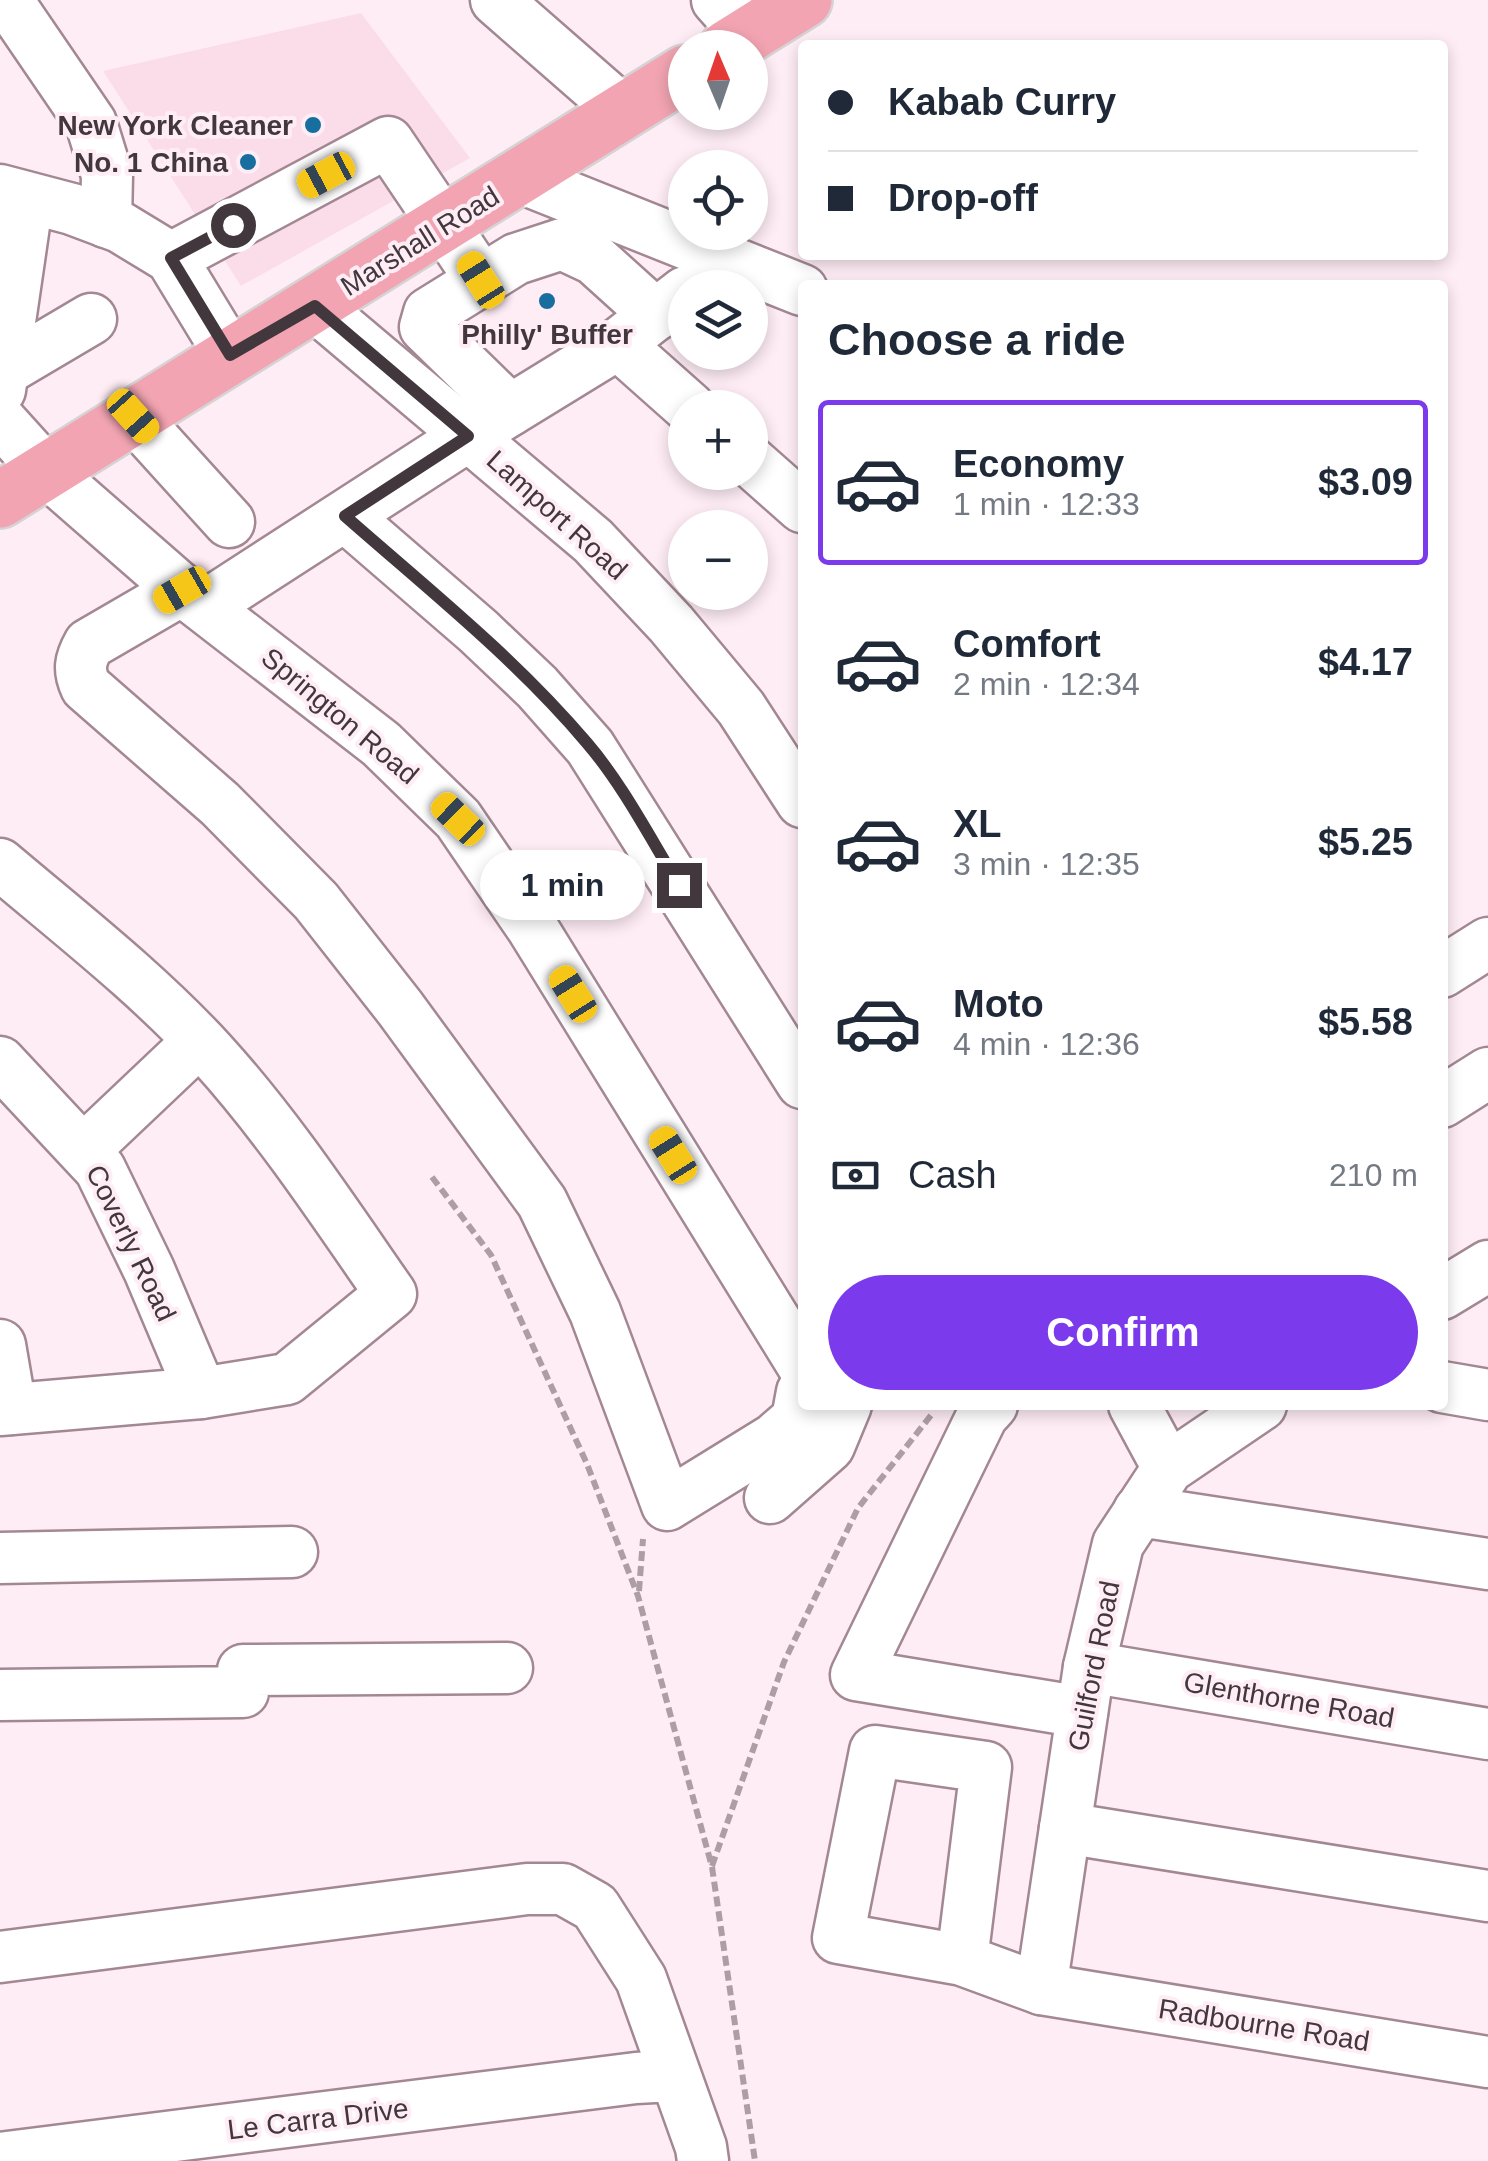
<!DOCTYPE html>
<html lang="en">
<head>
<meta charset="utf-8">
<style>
  body { margin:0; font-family:Arial,sans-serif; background:#f2f2f3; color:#1f2937; height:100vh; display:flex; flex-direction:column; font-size:38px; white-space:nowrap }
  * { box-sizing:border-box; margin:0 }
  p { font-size:32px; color:#747a83 }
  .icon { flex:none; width:55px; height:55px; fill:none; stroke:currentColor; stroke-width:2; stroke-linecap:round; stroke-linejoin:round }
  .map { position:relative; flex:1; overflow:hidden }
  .panel { position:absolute; left:798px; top:280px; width:650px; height:1130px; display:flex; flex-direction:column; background:#fff; border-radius:10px; box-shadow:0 5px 15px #0003 }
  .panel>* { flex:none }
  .hud { position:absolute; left:798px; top:40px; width:650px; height:220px; border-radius:10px; box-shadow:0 5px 15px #0003; display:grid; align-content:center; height:220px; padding:0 30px; background:#fff }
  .needle { width:65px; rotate:358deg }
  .fabs { position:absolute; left:668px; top:30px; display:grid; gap:20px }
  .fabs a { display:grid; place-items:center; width:100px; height:100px; border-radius:50%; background:#fff; box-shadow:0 5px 15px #0003; font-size:50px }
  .end { position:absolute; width:45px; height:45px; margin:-22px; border:12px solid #42373c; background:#fff; box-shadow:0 0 0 5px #fff }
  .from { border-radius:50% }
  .bubble { position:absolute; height:70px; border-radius:35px; background:#fff; box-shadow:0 5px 15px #0003; font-size:32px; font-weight:600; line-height:70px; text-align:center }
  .car { position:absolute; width:30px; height:60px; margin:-30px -15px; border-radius:12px; box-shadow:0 0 8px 2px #0007; background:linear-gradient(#f5c518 24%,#345 0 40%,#f5c518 0 76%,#345 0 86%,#f5c518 0) }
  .hud b { display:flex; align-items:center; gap:35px; height:95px; font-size:38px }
  .hud b+b { border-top:2px solid #e0e1e3 }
  .hud i { width:25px; height:25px; background:#1f2937 }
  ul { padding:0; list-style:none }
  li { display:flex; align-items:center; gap:30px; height:165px; margin:0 20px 15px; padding:0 10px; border:5px solid transparent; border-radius:10px }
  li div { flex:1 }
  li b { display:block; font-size:38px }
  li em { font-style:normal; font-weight:600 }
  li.on { border-color:#7c3aed }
  li>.icon { width:90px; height:90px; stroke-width:1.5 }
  h2 { padding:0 30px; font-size:45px; line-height:120px }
  .pay { display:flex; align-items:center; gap:25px; height:110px; padding:0 30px; font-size:38px }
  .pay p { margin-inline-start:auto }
  .button { display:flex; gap:20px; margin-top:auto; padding:20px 30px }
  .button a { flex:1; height:115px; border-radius:60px; background:#7c3aed; color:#fff; font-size:40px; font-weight:600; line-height:115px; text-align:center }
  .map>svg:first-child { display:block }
</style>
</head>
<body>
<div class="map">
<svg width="1488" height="2161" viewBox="0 0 1488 2161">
  <rect width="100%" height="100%" fill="#ffedf5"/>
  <polygon fill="#fbddea" points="361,13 470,158 241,286 103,71"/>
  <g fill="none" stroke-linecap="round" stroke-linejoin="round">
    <g stroke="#a38894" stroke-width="55">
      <g id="minor">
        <polyline points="7,0 91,123 107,175 106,222"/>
        <polyline points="496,0 623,111"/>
        <polyline points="717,0 748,35"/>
        <polyline points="521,178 802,290"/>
        <polyline points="0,190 72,209 120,227 171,258 230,355"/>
        <polyline points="171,258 388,142 481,280"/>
        <polyline points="315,306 593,541 671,624 741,708 802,802"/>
        <polyline points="618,344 690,408"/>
        <polyline points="3,371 91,319"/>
        <polyline points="0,390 28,198"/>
        <polyline points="510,410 425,327 429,313 516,259 562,244 594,259 656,315"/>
        <polyline points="133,416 229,522"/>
        <polyline points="0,420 47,472 182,590 381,744 458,819 533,929 802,1364"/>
        <polyline points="750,461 802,507"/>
        <polyline points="345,516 478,631 537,687 590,747 802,1083"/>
        <path d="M182,590L89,644C80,660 78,670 86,687L220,804L316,901L400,1008L542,1202L595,1312L667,1505L774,1439L797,1419L802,1392"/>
        <polyline points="205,606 468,436 618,344 685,292"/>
        <path d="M0,864C72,925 148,984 212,1054C279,1128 334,1212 391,1294L287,1379L201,1393L0,1410"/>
        <polyline points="1442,972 1488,943"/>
        <polyline points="0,1062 100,1169 149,1270 201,1393"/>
        <polyline points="1442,1102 1488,1073"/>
        <polyline points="84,1150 199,1041"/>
        <polyline points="1442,1294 1488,1266"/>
        <polyline points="0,1345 11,1409"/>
        <polyline points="1442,1387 1488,1395"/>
        <polyline points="992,1405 982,1416 856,1675 1082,1712"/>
        <polyline points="1134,1405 1168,1468"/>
        <polyline points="770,1498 829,1446 846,1405"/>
        <polyline points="1139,1511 1488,1564"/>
        <polyline points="0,1558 292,1552"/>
        <polyline points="1089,1667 1488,1734"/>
        <polyline points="0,1695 243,1692 243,1670 507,1668"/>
        <polyline points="1065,1828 1488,1896"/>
        <polyline points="0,1957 527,1889 563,1889 595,1907 641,1979 701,2147 703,2161"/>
        <polyline points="962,1960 838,1938 875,1751 986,1767 962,1960 1041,1989 1488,2062"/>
        <polyline points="1041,1989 1089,1667 1118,1544 1168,1468 1261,1405"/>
        <polyline points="0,2158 636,2078 673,2076"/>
      </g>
    </g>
    <g stroke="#d5d3d4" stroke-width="60">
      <g id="major">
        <polyline points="727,48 804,0"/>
        <polyline points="0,500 685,73"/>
      </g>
    </g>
    <g stroke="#ad9ea5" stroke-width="6" stroke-dasharray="10 5" stroke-linecap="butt">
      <polyline points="432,1177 491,1255 587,1464 638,1596 712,1867 755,2161"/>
      <polyline points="639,1591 643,1539"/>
      <polyline points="712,1866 784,1662 858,1508 932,1414"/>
    </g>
    <use href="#minor" stroke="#fff" stroke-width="50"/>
    <use href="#major" stroke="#f2a4b2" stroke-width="55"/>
  </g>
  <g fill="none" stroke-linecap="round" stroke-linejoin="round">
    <path stroke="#42373c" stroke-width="12" d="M233,225L171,258L230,355L315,306L468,436L345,516C428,589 515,658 587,743C623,785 650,838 679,885"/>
  </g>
  <g fill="#186f9f" stroke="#ffedf5" stroke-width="4">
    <circle cx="313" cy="125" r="10"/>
    <circle cx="248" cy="162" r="10"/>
    <circle cx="547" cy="301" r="10"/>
  </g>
  <g text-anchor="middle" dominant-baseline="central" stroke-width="8" stroke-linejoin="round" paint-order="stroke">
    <g font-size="28" font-weight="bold" fill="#42373c" stroke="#ffedf5" text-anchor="end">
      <text x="293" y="125">New York Cleaner</text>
      <text x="228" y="162">No. 1 China</text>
      <text x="547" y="334" text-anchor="middle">Philly' Buffer</text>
    </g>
    <g font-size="28" fill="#42373c" stroke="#ffedf5">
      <text transform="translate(420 241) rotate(-32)">Marshall Road</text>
      <text transform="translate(557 515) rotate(42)">Lamport Road</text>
      <text transform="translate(340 716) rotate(40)">Springton Road</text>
      <text transform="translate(131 1243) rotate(64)">Coverly Road</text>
      <text transform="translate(1094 1666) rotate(-79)">Guilford Road</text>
      <text transform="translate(1289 1700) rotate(10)">Glenthorne Road</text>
      <text transform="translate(1264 2025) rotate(9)">Radbourne Road</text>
      <text transform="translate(318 2119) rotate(-7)">Le Carra Drive</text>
    </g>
  </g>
</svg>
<div class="fabs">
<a><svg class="needle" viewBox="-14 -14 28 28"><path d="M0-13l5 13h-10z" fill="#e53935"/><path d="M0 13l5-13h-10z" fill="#747a83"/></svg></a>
<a><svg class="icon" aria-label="locate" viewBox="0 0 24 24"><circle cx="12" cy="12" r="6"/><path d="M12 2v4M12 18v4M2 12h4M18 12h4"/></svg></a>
<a><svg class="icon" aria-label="layers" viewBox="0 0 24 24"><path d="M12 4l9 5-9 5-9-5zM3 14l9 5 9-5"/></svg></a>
<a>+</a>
<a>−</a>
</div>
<i class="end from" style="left:233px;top:225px"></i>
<i class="end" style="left:679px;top:885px"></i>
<div class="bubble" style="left:480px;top:850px;width:165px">1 min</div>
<i class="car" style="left:326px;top:175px;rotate:242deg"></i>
<i class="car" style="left:481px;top:280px;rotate:328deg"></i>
<i class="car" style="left:133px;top:416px;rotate:138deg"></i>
<i class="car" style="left:182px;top:590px;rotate:240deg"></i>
<i class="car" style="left:458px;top:819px;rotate:314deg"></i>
<i class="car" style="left:573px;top:994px;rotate:328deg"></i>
<i class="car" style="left:673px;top:1155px;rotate:328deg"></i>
<div class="hud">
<b><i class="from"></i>Kabab Curry</b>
<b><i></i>Drop-off</b>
</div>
<section class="panel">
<h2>Choose a ride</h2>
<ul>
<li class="on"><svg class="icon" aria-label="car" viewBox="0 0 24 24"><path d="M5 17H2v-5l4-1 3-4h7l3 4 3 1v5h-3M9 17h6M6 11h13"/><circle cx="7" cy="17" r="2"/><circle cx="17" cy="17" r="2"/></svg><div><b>Economy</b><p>1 min · 12:33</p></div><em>$3.09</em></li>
<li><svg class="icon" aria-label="car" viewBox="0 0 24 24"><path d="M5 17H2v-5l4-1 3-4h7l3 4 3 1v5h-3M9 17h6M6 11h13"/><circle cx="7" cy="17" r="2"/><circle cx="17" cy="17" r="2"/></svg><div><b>Comfort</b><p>2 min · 12:34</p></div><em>$4.17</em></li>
<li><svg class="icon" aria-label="car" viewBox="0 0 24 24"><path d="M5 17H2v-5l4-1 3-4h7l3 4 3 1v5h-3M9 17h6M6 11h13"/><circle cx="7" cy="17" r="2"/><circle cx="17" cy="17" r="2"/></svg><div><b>XL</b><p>3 min · 12:35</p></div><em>$5.25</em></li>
<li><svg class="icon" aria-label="car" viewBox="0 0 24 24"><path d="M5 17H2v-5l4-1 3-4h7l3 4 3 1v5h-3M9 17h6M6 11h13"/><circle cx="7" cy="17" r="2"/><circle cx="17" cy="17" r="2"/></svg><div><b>Moto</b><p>4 min · 12:36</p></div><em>$5.58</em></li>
</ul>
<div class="pay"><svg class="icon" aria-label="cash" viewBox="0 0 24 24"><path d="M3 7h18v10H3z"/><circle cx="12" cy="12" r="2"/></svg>Cash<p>210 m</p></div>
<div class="button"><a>Confirm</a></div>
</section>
</div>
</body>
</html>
